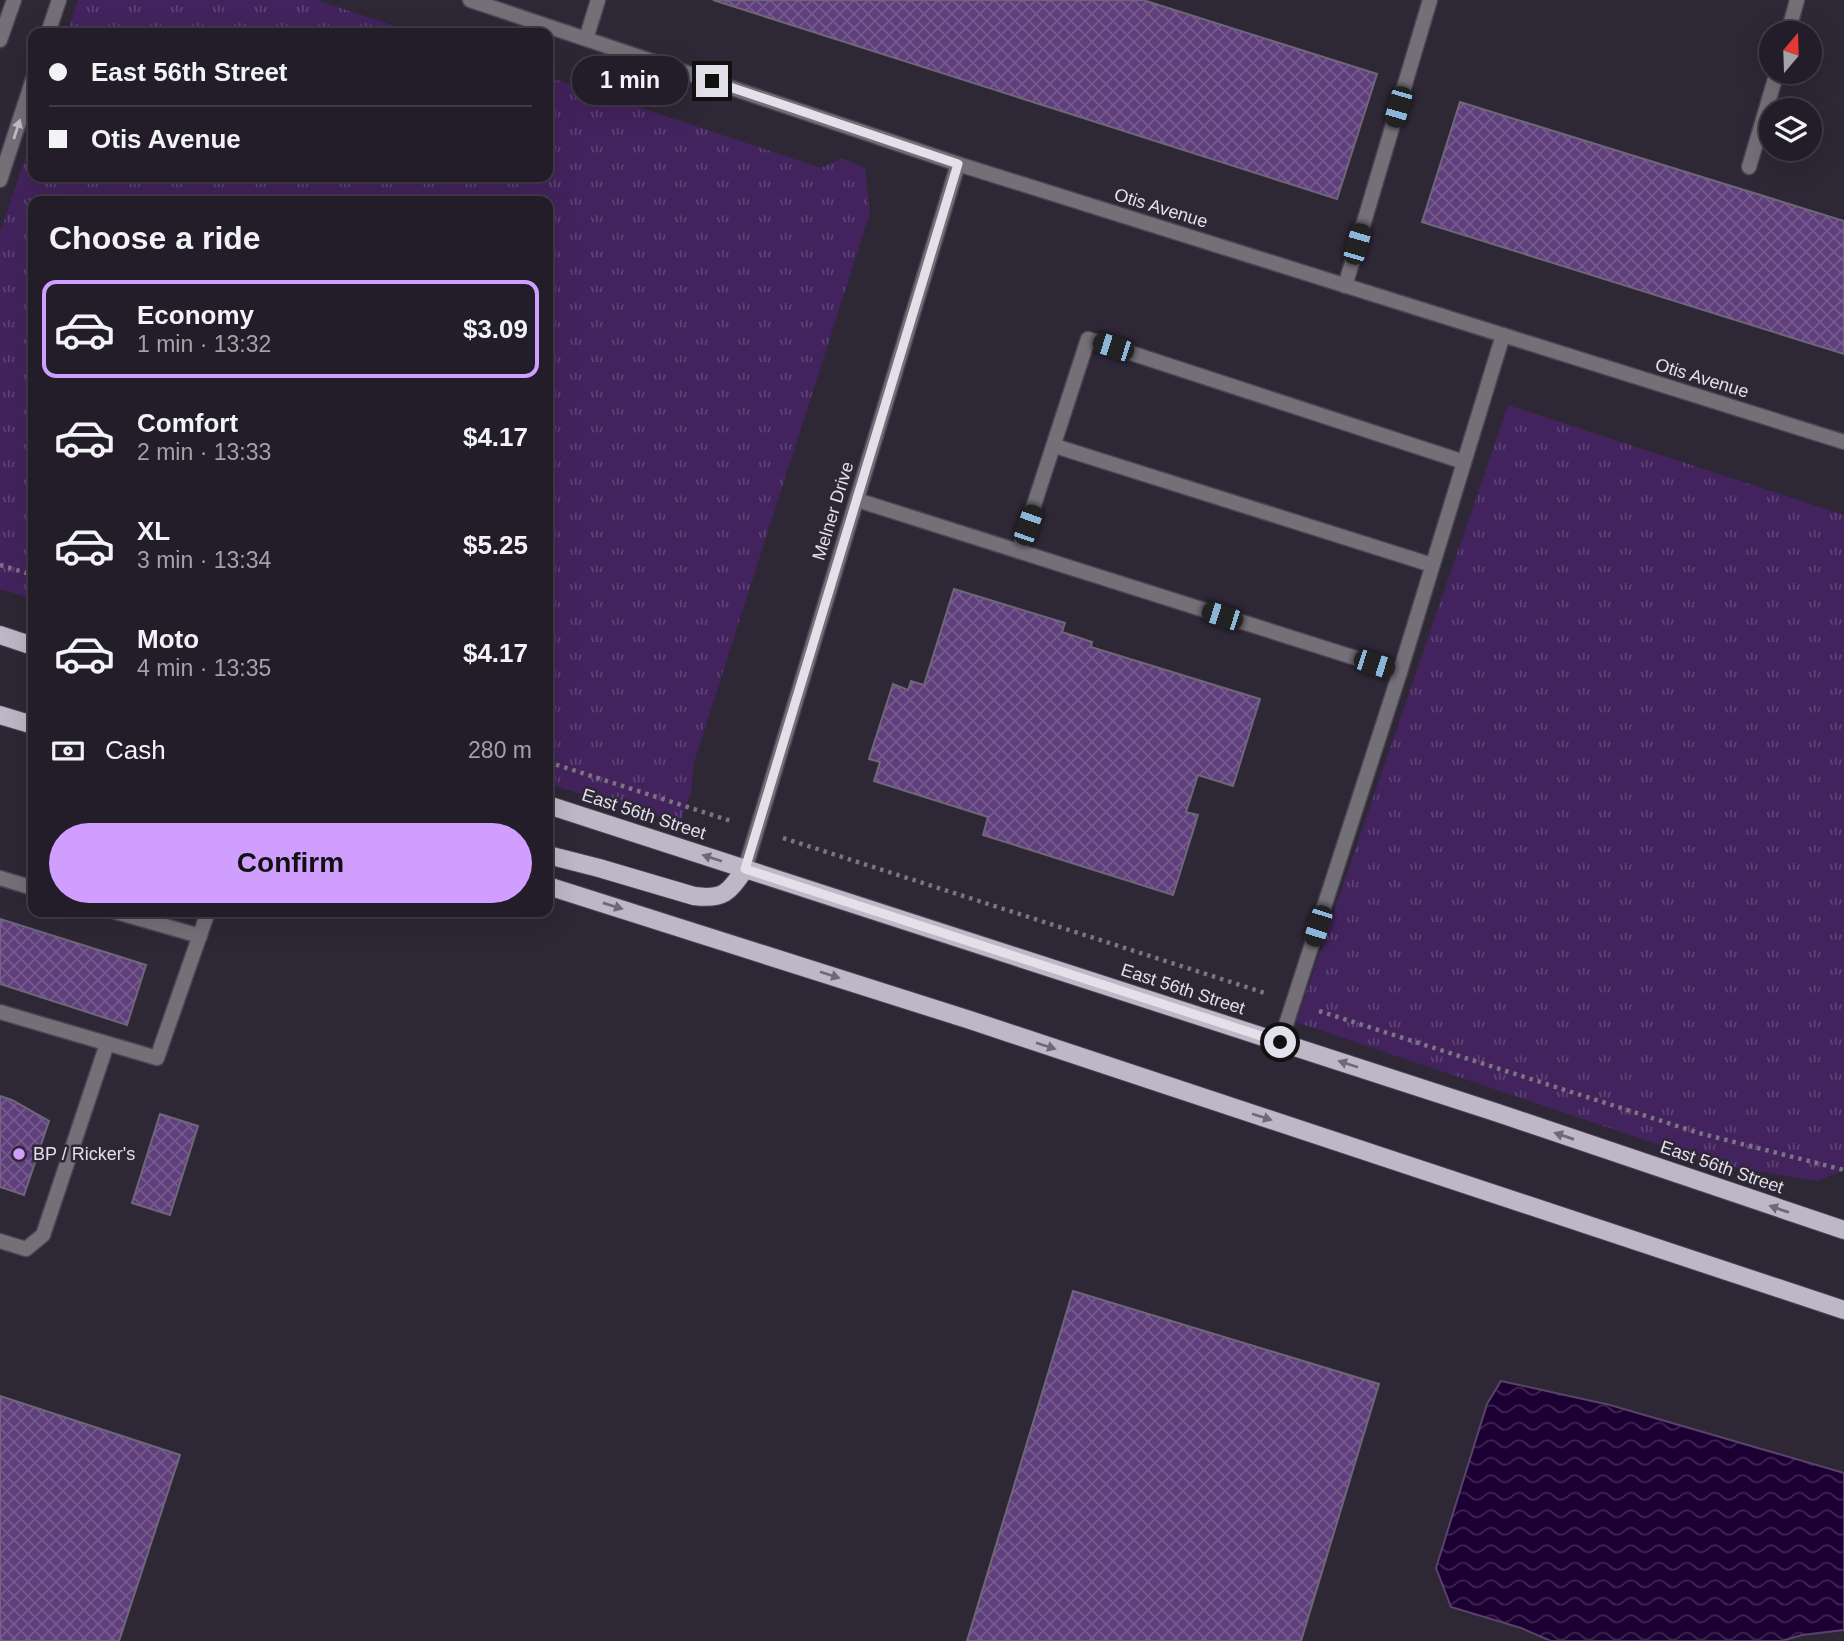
<!DOCTYPE html>
<html lang="en">
<head>
<meta charset="utf-8">
<style>
  body { margin:0; font-family:Helvetica,sans-serif; background:#2a2630; color:#f1f3f6; height:100vh; display:flex; flex-direction:column; font-size:26px; white-space:nowrap }
  * { box-sizing:border-box; margin:0 }
  p { font-size:23px; color:#a2a2a8 }
  .icon { flex:none; width:38px; height:38px; fill:none; stroke:currentColor; stroke-width:2; stroke-linecap:round; stroke-linejoin:round }
  .map { position:relative; flex:1; overflow:hidden }
  .side { position:absolute; left:28px; top:196px; width:525px; height:721px; display:flex; flex-direction:column; background:#221d28; border-radius:14px; box-shadow:0 7px 28px #0002,0 0 0 2px #3f3b45 }
  .side>* { flex:none }
  .guide { position:absolute; left:28px; top:28px; width:525px; height:154px; border-radius:14px; box-shadow:0 7px 28px #0002,0 0 0 2px #3f3b45; display:grid; align-content:center; height:154px; padding:0 21px; background:#221d28 }
  .needle { width:46px; rotate:19deg }
  .tools { position:absolute; left:1759px; top:21px; display:grid; gap:14px }
  .tools a { display:grid; place-items:center; width:63px; height:63px; border-radius:50%; background:#221d28; box-shadow:0 7px 28px #0002,0 0 0 2px #3f3b45; font-size:35px }
  .end { position:absolute; width:32px; height:32px; margin:-16px; border:9px solid #e4e0ea; background:#111; box-shadow:0 0 0 4px #111 }
  .from { border-radius:50% }
  .bubble { position:absolute; height:49px; border-radius:24px; background:#221d28; box-shadow:0 7px 28px #0002,0 0 0 2px #3f3b45; font-size:23px; font-weight:800; line-height:49px; text-align:center }
  .car { position:absolute; width:21px; height:42px; margin:-21px -10px; border-radius:9px; box-shadow:0 0 5px 2px #0007; background:linear-gradient(#222 24%,#8ab4d8 0 40%,#222 0 76%,#8ab4d8 0 86%,#222 0) }
  .guide b { display:flex; align-items:center; gap:24px; height:66px; font-size:26px }
  .guide b+b { border-top:2px solid #3f3b45 }
  .guide i { width:18px; height:18px; background:#f1f3f6 }
  ul { padding:0; list-style:none }
  li { display:flex; align-items:center; gap:21px; height:98px; margin:0 14px 10px; padding:0 7px; border:4px solid transparent; border-radius:14px }
  li div { flex:1 }
  li b { display:block; font-size:26px }
  li em { font-style:normal; font-weight:800 }
  li.selected { border-color:#cf9eff }
  li>.icon { width:63px; height:63px; stroke-width:1.5 }
  h2 { padding:0 21px; font-size:32px; line-height:84px }
  .pay { display:flex; align-items:center; gap:18px; height:77px; padding:0 21px; font-size:26px }
  .pay p { margin-inline-start:auto }
  .action { display:flex; gap:14px; margin-top:auto; padding:14px 21px }
  .action a { flex:1; height:80px; border-radius:42px; background:#cf9eff; color:#111; font-size:28px; font-weight:800; line-height:80px; text-align:center }
  .map>svg:first-child { display:block }
</style>
</head>
<body>
<div class="map">
<svg width="1844" height="1641" viewBox="0 0 1844 1641">
  <defs>
    <pattern id="grass-tufts" width="24" height="20" patternUnits="userSpaceOnUse" patternTransform="scale(1.75)"><rect width="24" height="20" fill="#43235d"/><path d="M3 7l-1-3M5 7V3M7 7l1-3M15 17l-1-3M17 17v-4M19 17l1-3" fill="none" stroke="#5e4374"/></pattern>
    <pattern id="water-waves" width="16" height="10" patternUnits="userSpaceOnUse" patternTransform="scale(1.75)"><rect width="16" height="10" fill="#1d0033"/><path d="M0 5q4-4 8 0t8 0" fill="none" stroke="#3e2551"/></pattern>
    <pattern id="building-cross-hatch" width="8" height="8" patternUnits="userSpaceOnUse" patternTransform="scale(1.75)"><rect width="8" height="8" fill="#5e3f7b"/><path d="M0 0l8 8M0 8l8-8" fill="none" stroke="#755a8e"/></pattern>
  </defs>
  <rect width="100%" height="100%" fill="#2e2736"/>
  <g fill="url(#grass-tufts)">
    <polygon points="78,0 316,0 416,33 67,33"/>
    <polygon points="548,77 821,168 842,158 865,168 870,213 694,762 691,793 680,823 548,784 548,201 33,201 33,599 0,589 0,233 33,134 33,177 548,177"/>
    <polygon points="1508,405 1844,515 1844,1170 1816,1181 1716,1164 1296,1022"/>
  </g>
  <polygon fill="url(#water-waves)" stroke="#59436a" stroke-width="2" points="1501,1381 1610,1405 1844,1473 1844,1630 1802,1635 1782,1641 1551,1641 1521,1628 1451,1607 1436,1568 1487,1404"/>
  <g fill="url(#building-cross-hatch)" stroke="#6f6778" stroke-width="2">
    <polygon points="713,0 1143,0 1377,74 1337,199"/>
    <polygon points="1460,102 1844,221 1844,354 1422,222"/>
    <polygon points="954,589 1065,623 1062,632 1092,642 1091,647 1260,699 1233,786 1198,775 1186,812 1198,815 1173,895 983,835 988,817 874,781 880,762 869,759 893,684 908,690 911,681 924,685"/>
    <polygon points="0,919 146,965 127,1025 0,984"/>
    <polygon points="0,1096 12,1100 49,1121 24,1195 0,1187"/>
    <polygon points="160,1114 198,1126 170,1215 132,1203"/>
    <polygon points="1073,1291 1379,1384 1301,1641 967,1641"/>
    <polygon points="0,1396 180,1455 119,1641 0,1641"/>
  </g>
  <g fill="none" stroke-linecap="round" stroke-linejoin="round">
    <g stroke="#4b4553" stroke-width="17">
      <g id="lane">
        <polyline points="1788,33 1797,0"/>
        <polyline points="586,39 598,0"/>
        <polyline points="1749,167 1777,72"/>
        <polyline points="1345,286 1430,0"/>
        <polyline points="1055,446 1432,565"/>
        <polyline points="857,500 1400,672 1503,335"/>
        <polyline points="1019,551 1088,339 1464,462"/>
        <polyline points="0,878 33,888"/>
        <polyline points="116,912 200,936"/>
        <polyline points="0,1012 157,1058 208,912"/>
        <polyline points="1280,1043 1400,672"/>
        <polyline points="0,1241 26,1249 43,1235 107,1044"/>
      </g>
    </g>
    <g stroke="#4b4553" stroke-width="17">
      <g id="street">
        <polyline points="470,0 958,164 1844,442"/>
        <polyline points="48,33 59,0"/>
        <polyline points="0,40 14,0"/>
        <polyline points="0,180 33,79"/>
        <polyline points="745,869 958,164"/>
      </g>
    </g>
    <g stroke="#4b4553" stroke-width="20">
      <g id="primary">
        <polyline points="0,635 33,646"/>
        <polyline points="0,715 33,725"/>
        <polyline points="548,805 1498,1113 1844,1230"/>
        <path d="M548,855L599,868L694,896C724,900 729,892 745,869"/>
        <polyline points="548,886 970,1020 1844,1310"/>
      </g>
    </g>
    <g stroke="#7b7582" stroke-width="4.5" stroke-dasharray="3.5 5" stroke-linecap="butt">
      <polyline points="0,565 33,575"/>
      <polyline points="548,762 731,821"/>
      <polyline points="783,838 1268,994"/>
      <polyline points="1319,1011 1699,1133 1844,1170"/>
    </g>
    <use href="#lane" stroke="#747078" stroke-width="14"/>
    <use href="#street" stroke="#747078" stroke-width="14"/>
    <use href="#primary" stroke="#beb7c7" stroke-width="18"/>
  </g>
  <defs><path id="oneway-solid" d="M-6-.8H1V-3.2L6.5 0L1 3.2V.8H-6Z" transform="scale(1.75)"/></defs>
  <use fill="#c2bec8" href="#oneway-solid" transform="translate(17 129) rotate(-72)"/>
  <g fill="#6f6877">
    <use href="#oneway-solid" transform="translate(712 858) rotate(-162)"/>
    <use href="#oneway-solid" transform="translate(613 906) rotate(17)"/>
    <use href="#oneway-solid" transform="translate(830 975) rotate(18)"/>
    <use href="#oneway-solid" transform="translate(1046 1046) rotate(18)"/>
    <use href="#oneway-solid" transform="translate(1348 1064) rotate(-162)"/>
    <use href="#oneway-solid" transform="translate(1262 1117) rotate(18)"/>
    <use href="#oneway-solid" transform="translate(1564 1136) rotate(-161)"/>
    <use href="#oneway-solid" transform="translate(1779 1209) rotate(-161)"/>
  </g>
  <g fill="none" stroke-linecap="round" stroke-linejoin="round">
    <polyline stroke="#e4e0ea" stroke-width="9" points="712,81 958,164 745,869 1280,1042"/>
  </g>
  <circle fill="#cf9eff" stroke="#2e2736" stroke-width="2.5" cx="19" cy="1154" r="7"/>
  <g text-anchor="middle" dominant-baseline="central" stroke-width="5" stroke-linejoin="round" paint-order="stroke">
    <g font-size="18" fill="#e4e0ea" stroke="#2e2736">
      <text transform="translate(1161 208) rotate(17)">Otis Avenue</text>
      <text transform="translate(1702 378) rotate(17)">Otis Avenue</text>
      <text transform="translate(833 511) rotate(-73)">Melner Drive</text>
      <text transform="translate(644 814) rotate(18)">East 56th Street</text>
      <text transform="translate(1183 989) rotate(18)">East 56th Street</text>
      <text transform="translate(1722 1167) rotate(19)">East 56th Street</text>
    </g>
    <g font-size="18" fill="#e4e0ea" stroke="#2e2736" text-anchor="start">
      <text x="33" y="1154">BP / Ricker's</text>
    </g>
  </g>
</svg>
<div class="tools">
<a><svg class="needle" viewBox="-14 -14 28 28"><path d="M0-13l5 13h-10z" fill="#e53935"/><path d="M0 13l5-13h-10z" fill="#a2a2a8"/></svg></a>
<a><svg class="icon" aria-label="layers" viewBox="0 0 24 24"><path d="M12 4l9 5-9 5-9-5zM3 14l9 5 9-5"/></svg></a>
</div>
<i class="end from" style="left:1280px;top:1042px"></i>
<i class="end" style="left:712px;top:81px"></i>
<div class="bubble" style="left:572px;top:56px;width:116px">1 min</div>
<i class="car" style="left:1398px;top:107px;rotate:196deg"></i>
<i class="car" style="left:1357px;top:244px;rotate:16deg"></i>
<i class="car" style="left:1113px;top:347px;rotate:288deg"></i>
<i class="car" style="left:1028px;top:525px;rotate:19deg"></i>
<i class="car" style="left:1222px;top:616px;rotate:288deg"></i>
<i class="car" style="left:1374px;top:664px;rotate:108deg"></i>
<i class="car" style="left:1318px;top:926px;rotate:198deg"></i>
<div class="guide">
<b><i class="from"></i>East 56th Street</b>
<b><i></i>Otis Avenue</b>
</div>
<section class="side">
<h2>Choose a ride</h2>
<ul>
<li class="selected"><svg class="icon" aria-label="car" viewBox="0 0 24 24"><path d="M5 17H2v-5l4-1 3-4h7l3 4 3 1v5h-3M9 17h6M6 11h13"/><circle cx="7" cy="17" r="2"/><circle cx="17" cy="17" r="2"/></svg><div><b>Economy</b><p>1 min · 13:32</p></div><em>$3.09</em></li>
<li><svg class="icon" aria-label="car" viewBox="0 0 24 24"><path d="M5 17H2v-5l4-1 3-4h7l3 4 3 1v5h-3M9 17h6M6 11h13"/><circle cx="7" cy="17" r="2"/><circle cx="17" cy="17" r="2"/></svg><div><b>Comfort</b><p>2 min · 13:33</p></div><em>$4.17</em></li>
<li><svg class="icon" aria-label="car" viewBox="0 0 24 24"><path d="M5 17H2v-5l4-1 3-4h7l3 4 3 1v5h-3M9 17h6M6 11h13"/><circle cx="7" cy="17" r="2"/><circle cx="17" cy="17" r="2"/></svg><div><b>XL</b><p>3 min · 13:34</p></div><em>$5.25</em></li>
<li><svg class="icon" aria-label="car" viewBox="0 0 24 24"><path d="M5 17H2v-5l4-1 3-4h7l3 4 3 1v5h-3M9 17h6M6 11h13"/><circle cx="7" cy="17" r="2"/><circle cx="17" cy="17" r="2"/></svg><div><b>Moto</b><p>4 min · 13:35</p></div><em>$4.17</em></li>
</ul>
<div class="pay"><svg class="icon" aria-label="cash" viewBox="0 0 24 24"><path d="M3 7h18v10H3z"/><circle cx="12" cy="12" r="2"/></svg>Cash<p>280 m</p></div>
<div class="action"><a>Confirm</a></div>
</section>
</div>
</body>
</html>
